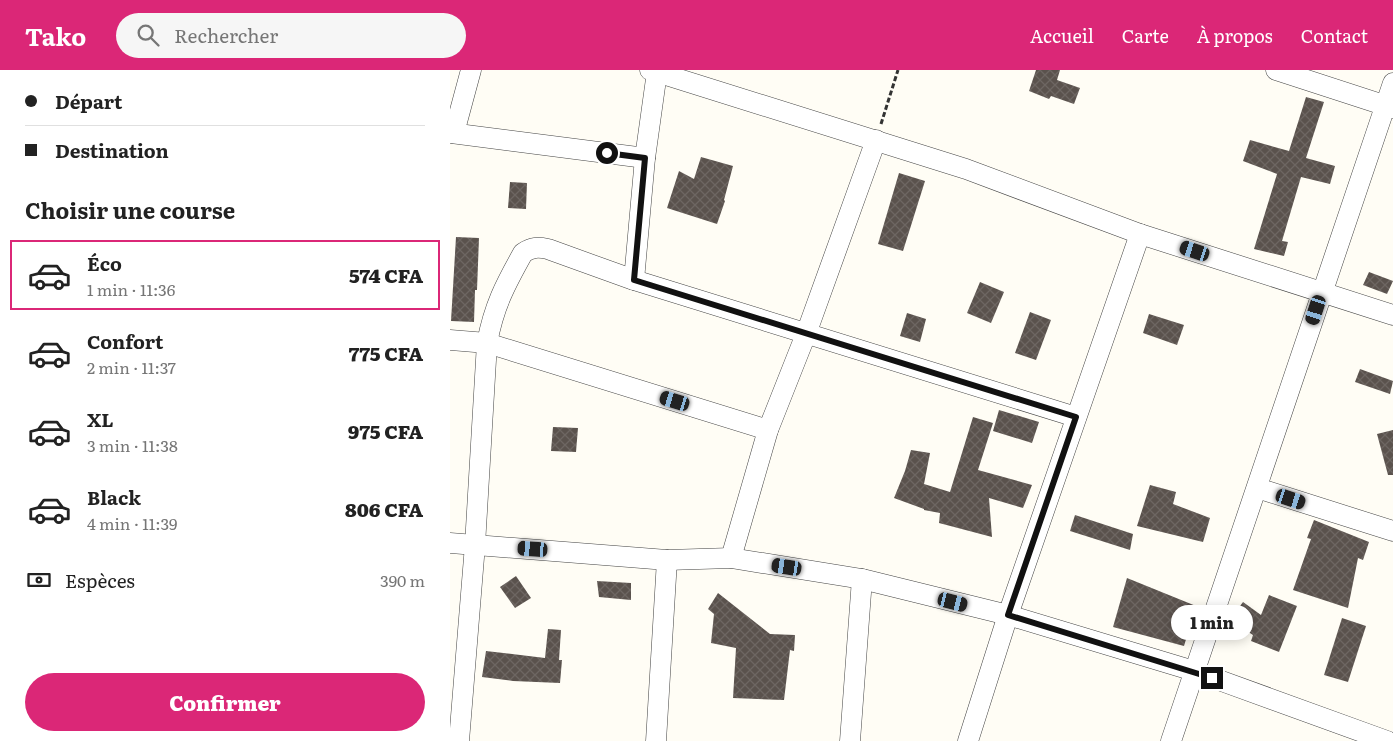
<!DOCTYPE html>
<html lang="fr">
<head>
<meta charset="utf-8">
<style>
  body { margin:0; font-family:Literata,serif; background:#f6f6f6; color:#222; height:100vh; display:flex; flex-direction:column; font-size:19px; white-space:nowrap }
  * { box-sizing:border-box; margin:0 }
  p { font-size:16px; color:#767676 }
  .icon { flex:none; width:28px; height:28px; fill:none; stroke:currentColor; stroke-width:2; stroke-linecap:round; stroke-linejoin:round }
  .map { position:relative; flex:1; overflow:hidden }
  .details { display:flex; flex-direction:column; background:#fff; width:450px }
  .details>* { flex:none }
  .hud { display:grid; align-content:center; height:110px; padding:0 25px; background:#fff }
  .end { position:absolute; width:22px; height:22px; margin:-11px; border:6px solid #111; background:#fff; box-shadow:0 0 0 2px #fff }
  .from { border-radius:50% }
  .bubble { position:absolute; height:35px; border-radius:18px; background:#fff; box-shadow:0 2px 12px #0003; font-size:16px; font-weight:800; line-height:35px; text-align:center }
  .car { position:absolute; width:15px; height:30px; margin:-15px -8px; border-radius:6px; box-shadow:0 0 4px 1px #0007; background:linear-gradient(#222 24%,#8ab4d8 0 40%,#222 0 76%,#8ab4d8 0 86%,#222 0) }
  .hud b { display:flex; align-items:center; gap:18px; height:48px; font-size:19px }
  .hud b+b { border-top:1px solid #e0e0e0 }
  .hud i { width:12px; height:12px; background:#222 }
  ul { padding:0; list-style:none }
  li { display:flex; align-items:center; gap:15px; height:70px; margin:0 10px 8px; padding:0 15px; border:2px solid transparent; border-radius:0px }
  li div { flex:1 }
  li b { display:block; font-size:19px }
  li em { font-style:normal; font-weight:800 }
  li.selected { border-color:#db2777 }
  li>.icon { width:45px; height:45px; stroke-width:1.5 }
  h2 { padding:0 25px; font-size:22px; line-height:60px }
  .pay { display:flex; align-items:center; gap:12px; height:55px; padding:0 25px; font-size:19px }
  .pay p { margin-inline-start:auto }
  .cta { display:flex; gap:10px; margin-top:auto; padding:10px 25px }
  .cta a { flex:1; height:58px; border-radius:30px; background:#db2777; color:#fff; font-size:20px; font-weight:800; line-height:58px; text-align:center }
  header { display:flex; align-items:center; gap:30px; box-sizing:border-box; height:70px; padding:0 25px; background:#db2777; color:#fff }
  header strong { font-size:24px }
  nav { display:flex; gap:28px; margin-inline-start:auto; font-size:18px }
  .search { width:350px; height:45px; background:#f6f6f6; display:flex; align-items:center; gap:12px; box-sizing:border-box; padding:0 18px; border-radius:28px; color:#767676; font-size:19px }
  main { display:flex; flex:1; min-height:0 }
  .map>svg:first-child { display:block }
</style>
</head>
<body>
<header>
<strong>Tako</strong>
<div class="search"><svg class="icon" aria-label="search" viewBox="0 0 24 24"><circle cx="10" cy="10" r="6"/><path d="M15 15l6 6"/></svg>Rechercher</div>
<nav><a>Accueil</a><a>Carte</a><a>À propos</a><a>Contact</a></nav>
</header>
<main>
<section class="details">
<div class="hud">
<b><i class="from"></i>Départ</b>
<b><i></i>Destination</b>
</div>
<h2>Choisir une course</h2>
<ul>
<li class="selected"><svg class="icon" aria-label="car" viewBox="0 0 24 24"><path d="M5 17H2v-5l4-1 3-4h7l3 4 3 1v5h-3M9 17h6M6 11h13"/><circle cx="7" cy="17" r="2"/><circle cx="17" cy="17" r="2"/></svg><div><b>Éco</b><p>1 min · 11:36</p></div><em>574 CFA</em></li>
<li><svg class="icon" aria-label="car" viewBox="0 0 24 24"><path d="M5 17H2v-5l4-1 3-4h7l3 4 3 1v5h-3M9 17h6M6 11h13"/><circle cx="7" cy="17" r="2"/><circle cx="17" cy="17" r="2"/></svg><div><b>Confort</b><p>2 min · 11:37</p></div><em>775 CFA</em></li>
<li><svg class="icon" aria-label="car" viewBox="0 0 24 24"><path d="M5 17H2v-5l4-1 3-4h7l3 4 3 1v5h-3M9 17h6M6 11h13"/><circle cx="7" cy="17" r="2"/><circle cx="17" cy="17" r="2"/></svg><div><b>XL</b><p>3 min · 11:38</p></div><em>975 CFA</em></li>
<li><svg class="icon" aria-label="car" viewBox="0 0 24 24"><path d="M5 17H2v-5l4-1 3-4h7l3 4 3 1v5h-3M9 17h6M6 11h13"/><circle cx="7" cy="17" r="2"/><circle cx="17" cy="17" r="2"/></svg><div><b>Black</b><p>4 min · 11:39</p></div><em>806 CFA</em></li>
</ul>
<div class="pay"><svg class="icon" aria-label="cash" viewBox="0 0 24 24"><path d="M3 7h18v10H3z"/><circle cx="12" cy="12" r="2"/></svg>Espèces<p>390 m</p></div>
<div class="cta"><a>Confirmer</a></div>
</section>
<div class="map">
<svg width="943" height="671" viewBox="0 0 943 671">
  <defs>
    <pattern id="building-cross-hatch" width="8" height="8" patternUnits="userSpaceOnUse" patternTransform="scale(1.25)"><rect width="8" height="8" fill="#5a524d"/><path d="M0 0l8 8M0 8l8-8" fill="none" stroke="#6d6662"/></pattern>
  </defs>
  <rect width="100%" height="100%" fill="#fffdf5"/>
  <g fill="url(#building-cross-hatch)">
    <polygon points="586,0 610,0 607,10 630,18 624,34 601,26 599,29 579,21"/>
    <polygon points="856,27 874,32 856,88 885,96 880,114 851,107 832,171 838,172 834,186 804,179 827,104 793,91 800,70 839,81"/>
    <polygon points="251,87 283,96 274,130 275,131 267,154 217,138 229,101 244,109"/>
    <polygon points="449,103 475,111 453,181 428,174"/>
    <polygon points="60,112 77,113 76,139 58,138"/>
    <polygon points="6,167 29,168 27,220 25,220 24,252 1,251"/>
    <polygon points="919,202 943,211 937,224 913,215"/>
    <polygon points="530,212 554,222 541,253 517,243"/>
    <polygon points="580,242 601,250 586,290 565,283"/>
    <polygon points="457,243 476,249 470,272 450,266"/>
    <polygon points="699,244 734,255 727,275 693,263"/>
    <polygon points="910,299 943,311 940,324 905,312"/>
    <polygon points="549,340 589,352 582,373 543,361"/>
    <polygon points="523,347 543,353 528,400 582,415 573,438 539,428 542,467 489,453 490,443 474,440 474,439 444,428 455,401 461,380 480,383 474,414 500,422"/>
    <polygon points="103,357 128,358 126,382 101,381"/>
    <polygon points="943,360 943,405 938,405 927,364"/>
    <polygon points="700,415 726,422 723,434 760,448 753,472 687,456"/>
    <polygon points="625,445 683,464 680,480 620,461"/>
    <polygon points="864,450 919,472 913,490 908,488 898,538 843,520 861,469 857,468"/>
    <polygon points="66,506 81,528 65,538 50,517"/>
    <polygon points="677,508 746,536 734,576 663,557"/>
    <polygon points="147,511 181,513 181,530 149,527"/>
    <polygon points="268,523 320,564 345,565 344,581 340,580 334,630 283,628 286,578 261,573 264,544 258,539"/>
    <polygon points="819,525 847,536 829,582 801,571 803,565 780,550 793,532 811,545"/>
    <polygon points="892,548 916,556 898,612 874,605"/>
    <polygon points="98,559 111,560 109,590 112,590 110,613 63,611 32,607 36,581 95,588"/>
  </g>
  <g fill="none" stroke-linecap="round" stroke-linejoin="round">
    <g stroke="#444" stroke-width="21">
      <g id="minor">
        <polyline points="200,0 516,99 690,164 943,245"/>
        <polyline points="826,0 943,38"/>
        <polyline points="0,63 195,88"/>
        <polyline points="4,63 21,0"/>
        <polyline points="184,210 195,88 207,2"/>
        <polyline points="0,270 37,273 318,360"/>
        <polyline points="807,418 943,461"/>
        <polyline points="0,473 217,490 281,488 412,509 558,545 744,601 937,671"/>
        <polyline points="281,488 318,360 356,264 426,70"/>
        <path d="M9,671L25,475L37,273C44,236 55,215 73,183C82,177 88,177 98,179L184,210L626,347"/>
        <polyline points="206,671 217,490"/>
        <polyline points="400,671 412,509"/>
        <polyline points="518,671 558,545 690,164"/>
        <polyline points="721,671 943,13"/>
      </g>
    </g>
    <polyline stroke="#333" stroke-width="3" stroke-dasharray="5 2.5" stroke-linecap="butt" points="431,54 448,0"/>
    <use href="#minor" stroke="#fff" stroke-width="20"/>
  </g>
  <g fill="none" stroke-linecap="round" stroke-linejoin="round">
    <polyline stroke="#111" stroke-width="6" points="157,83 195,88 184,210 626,347 558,545 762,608"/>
  </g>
</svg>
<i class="end from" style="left:157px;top:83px"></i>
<i class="end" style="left:762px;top:608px"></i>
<div class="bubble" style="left:721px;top:535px;width:82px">1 min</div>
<i class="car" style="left:745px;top:181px;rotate:288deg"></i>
<i class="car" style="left:866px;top:240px;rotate:198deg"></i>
<i class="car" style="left:225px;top:331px;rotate:287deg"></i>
<i class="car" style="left:841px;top:429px;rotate:108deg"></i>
<i class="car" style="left:83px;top:479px;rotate:274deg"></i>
<i class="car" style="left:337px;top:497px;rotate:279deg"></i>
<i class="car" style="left:503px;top:532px;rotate:104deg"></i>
</div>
</main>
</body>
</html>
